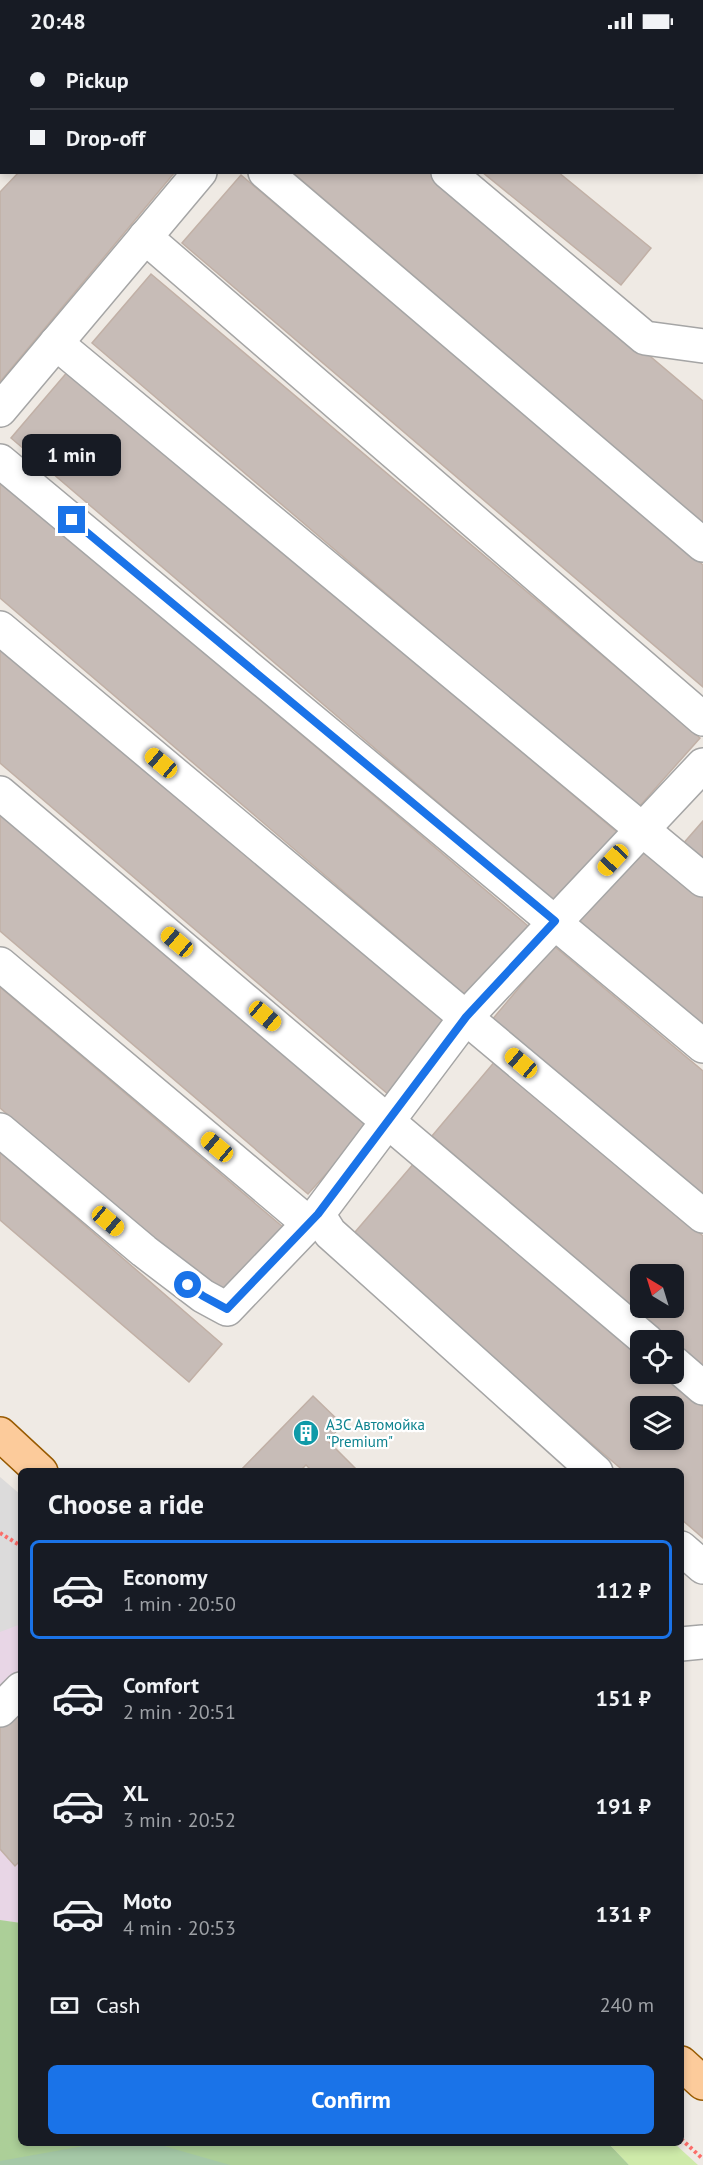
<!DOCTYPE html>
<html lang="en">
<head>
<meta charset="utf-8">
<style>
  body { margin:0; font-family:"PT Sans",sans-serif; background:#242831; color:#f1f3f6; height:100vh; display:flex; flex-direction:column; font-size:22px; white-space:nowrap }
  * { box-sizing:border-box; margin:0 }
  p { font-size:20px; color:#9ea1a6 }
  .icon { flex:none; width:33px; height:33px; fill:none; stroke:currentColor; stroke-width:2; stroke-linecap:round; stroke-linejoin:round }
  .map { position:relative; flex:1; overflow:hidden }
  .details { position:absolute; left:18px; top:1426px; width:666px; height:678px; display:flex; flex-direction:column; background:#171b24; border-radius:9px; box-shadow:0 3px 9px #0003 }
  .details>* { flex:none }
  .guide { position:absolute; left:0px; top:0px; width:704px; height:132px; box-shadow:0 3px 9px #0003; display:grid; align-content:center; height:132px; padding:0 30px; background:#171b24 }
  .needle { width:39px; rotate:322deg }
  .buttons { position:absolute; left:630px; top:1222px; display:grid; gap:12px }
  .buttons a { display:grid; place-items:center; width:54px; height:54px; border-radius:9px; background:#171b24; box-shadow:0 3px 9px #0003; font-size:30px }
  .end { position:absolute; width:27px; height:27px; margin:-14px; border:8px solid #1a73e8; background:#fff; box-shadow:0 0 0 3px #fff }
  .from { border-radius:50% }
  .bubble { position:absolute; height:42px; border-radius:9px; background:#171b24; box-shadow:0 3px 9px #0003; font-size:20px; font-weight:600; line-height:42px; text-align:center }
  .car { position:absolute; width:18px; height:36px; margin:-18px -9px; border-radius:8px; box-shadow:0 0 4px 2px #0007; background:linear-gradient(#f5c518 24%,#345 0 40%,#f5c518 0 76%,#345 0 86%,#f5c518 0) }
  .guide b { display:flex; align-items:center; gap:21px; height:57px; font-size:22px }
  .guide b+b { border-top:2px solid #363941 }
  .guide i { width:15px; height:15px; background:#f1f3f6 }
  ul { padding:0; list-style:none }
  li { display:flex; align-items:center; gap:18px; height:99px; margin:0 12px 9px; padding:0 18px; border:3px solid transparent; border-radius:9px }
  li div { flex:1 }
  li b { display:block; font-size:22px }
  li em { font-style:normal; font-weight:600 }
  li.on { border-color:#1a73e8 }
  li>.icon { width:54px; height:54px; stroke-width:1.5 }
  h2 { padding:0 30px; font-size:27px; line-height:72px }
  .pay { display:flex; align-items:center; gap:15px; height:66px; padding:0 30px; font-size:22px }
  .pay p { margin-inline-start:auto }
  .primary-button { display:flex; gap:12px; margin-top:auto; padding:12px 30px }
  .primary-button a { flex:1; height:69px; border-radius:9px; background:#1a73e8; color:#fff; font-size:24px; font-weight:600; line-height:69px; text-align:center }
  .status { display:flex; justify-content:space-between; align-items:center; height:42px; padding:0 30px; background:#171b24; direction:ltr }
  .status svg { height:16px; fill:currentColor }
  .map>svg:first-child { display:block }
</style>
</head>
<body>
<div class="status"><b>20:48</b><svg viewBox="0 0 49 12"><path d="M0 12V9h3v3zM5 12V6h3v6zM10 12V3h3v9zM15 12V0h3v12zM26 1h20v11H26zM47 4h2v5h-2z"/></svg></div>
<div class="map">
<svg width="703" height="2123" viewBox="0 0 703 2123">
  <rect width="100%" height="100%" fill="#efeae4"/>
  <polygon fill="#dcdbdb" points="0,1435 21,1453 21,1881 0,1878"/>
  <polygon fill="#e8d6e6" points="21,1582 21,1881 0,1878 0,1590"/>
  <polygon fill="#ceeaa9" points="609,2102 675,2102 698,2123 629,2123"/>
  <polygon fill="#accf98" points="0,1878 21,1881 21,2102 609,2102 629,2123 0,2123"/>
  <polygon fill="#a5c8a7" points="95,2102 157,2102 230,2123 0,2123 0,2119"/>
  <g fill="#c7bcb7" stroke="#c1b0a6" stroke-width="1.5" fill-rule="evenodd">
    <polygon points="0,0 89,0 2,2 2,82"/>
    <polygon points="321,0 444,0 443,2"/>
    <polygon points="520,0 599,0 597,2"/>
    <polygon points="19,130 175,130 0,340 0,150"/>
    <polygon points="292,130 432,130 703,359 703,481"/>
    <polygon points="482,130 558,130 651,206 621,243"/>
    <polygon points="241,133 703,523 703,645 182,201"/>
    <polygon points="151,232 700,696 638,766 92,301"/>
    <polygon points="69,328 618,791 556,861 11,396"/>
    <polygon points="0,438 534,889 472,959 0,556"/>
    <polygon points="0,602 451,983 389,1053 0,721"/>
    <polygon points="0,769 371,1082 308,1152 0,889"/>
    <polygon points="703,779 703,821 682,803"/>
    <polygon points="644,802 703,853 703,986 578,880"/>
    <polygon points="554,904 703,1029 703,1157 491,979"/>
    <polygon points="0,945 283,1185 222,1254 0,1066"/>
    <path d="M496,1018L703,1194V1325L432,1094ZM640,1233H674V1266H640Z"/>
    <polygon points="0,1110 222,1302 189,1340 0,1178"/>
    <path d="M415,1120L640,1312V1332H664L703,1365V1496L681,1477V1430H625L350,1196ZM640,1365H674V1398H640Z"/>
    <polygon points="313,1354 343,1383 327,1398 359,1430 313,1430 306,1423 299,1430 239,1430"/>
    <polygon points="21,1660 21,1818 15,1824 0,1807 0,1681"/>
  </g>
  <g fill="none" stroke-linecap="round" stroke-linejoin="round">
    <g stroke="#a5a5a5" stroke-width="36">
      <g id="minor">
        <polyline points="292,0 294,2"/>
        <polyline points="483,0 484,2"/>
        <polyline points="128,2 131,0"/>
        <polyline points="0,103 2,99"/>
        <polyline points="265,130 703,503"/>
        <polyline points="448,130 645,296 703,304"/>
        <polyline points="145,195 703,677"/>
        <polyline points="56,301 703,838"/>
        <polyline points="0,368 200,130"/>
        <polyline points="0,419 703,1004"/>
        <polyline points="0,586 703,1174"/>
        <polyline points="0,751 647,1299"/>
        <polyline points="0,922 308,1181"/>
        <polyline points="0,1088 144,1209 203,1254 227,1267 318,1172 466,975 703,723"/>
        <polyline points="318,1172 330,1191 596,1430"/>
        <polyline points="674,1321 703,1346"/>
        <polyline points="681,1506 703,1525"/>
        <polyline points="681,1602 703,1600"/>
        <polyline points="0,1668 21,1647"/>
      </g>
    </g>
    <g stroke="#985a00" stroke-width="36">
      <g id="major">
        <polyline points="0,1392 41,1430"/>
        <polyline points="681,2021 703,2041"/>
      </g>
    </g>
    <g stroke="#fb6d69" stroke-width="4" stroke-dasharray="3 3" stroke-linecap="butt">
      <polyline points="0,1491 21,1504"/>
      <polyline points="681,2097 703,2117"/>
    </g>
    <use href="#minor" stroke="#fff" stroke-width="33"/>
    <use href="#major" stroke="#fccb9b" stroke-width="33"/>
  </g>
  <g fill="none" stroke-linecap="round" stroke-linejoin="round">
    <polyline stroke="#1a73e8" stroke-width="8" points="72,478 555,879 466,975 318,1172 227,1267 203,1254 188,1243"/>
  </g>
  <defs>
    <g id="building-disc" transform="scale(1.35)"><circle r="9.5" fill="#0f9aa8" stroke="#fff"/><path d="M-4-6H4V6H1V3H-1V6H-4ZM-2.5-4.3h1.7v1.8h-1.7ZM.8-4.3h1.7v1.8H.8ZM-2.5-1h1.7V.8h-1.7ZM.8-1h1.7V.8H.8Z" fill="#fff"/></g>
  </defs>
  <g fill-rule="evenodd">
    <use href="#building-disc" x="306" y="1391"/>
  </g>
  <g text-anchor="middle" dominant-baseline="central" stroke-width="4.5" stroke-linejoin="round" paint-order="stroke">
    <g font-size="15" fill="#0d838f" stroke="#fff" text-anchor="start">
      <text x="326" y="1382">АЗС Автомойка<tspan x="326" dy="17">"Premium"</tspan></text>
    </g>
  </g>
</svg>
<div class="buttons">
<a><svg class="needle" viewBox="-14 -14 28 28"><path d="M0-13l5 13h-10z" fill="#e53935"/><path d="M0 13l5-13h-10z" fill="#9ea1a6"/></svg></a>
<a><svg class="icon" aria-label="locate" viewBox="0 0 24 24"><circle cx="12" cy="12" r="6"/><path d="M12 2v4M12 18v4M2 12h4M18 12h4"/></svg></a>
<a><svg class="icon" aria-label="layers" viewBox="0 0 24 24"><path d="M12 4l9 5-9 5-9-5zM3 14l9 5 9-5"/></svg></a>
</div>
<i class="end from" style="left:188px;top:1243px"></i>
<i class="end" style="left:72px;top:478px"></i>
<div class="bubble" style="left:22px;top:392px;width:99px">1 min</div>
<i class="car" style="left:161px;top:721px;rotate:310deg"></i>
<i class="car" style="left:613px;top:818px;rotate:223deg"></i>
<i class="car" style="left:177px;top:900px;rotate:310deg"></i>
<i class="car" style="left:265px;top:974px;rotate:130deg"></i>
<i class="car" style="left:521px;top:1021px;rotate:310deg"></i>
<i class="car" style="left:217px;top:1105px;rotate:310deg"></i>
<i class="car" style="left:108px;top:1179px;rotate:130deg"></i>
<div class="guide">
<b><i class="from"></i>Pickup</b>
<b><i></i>Drop-off</b>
</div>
<section class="details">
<h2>Choose a ride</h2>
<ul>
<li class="on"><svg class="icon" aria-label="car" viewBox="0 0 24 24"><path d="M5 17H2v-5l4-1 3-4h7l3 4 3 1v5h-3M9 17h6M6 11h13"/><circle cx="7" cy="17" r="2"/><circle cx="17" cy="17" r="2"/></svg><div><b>Economy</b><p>1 min · 20:50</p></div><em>112 ₽</em></li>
<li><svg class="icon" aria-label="car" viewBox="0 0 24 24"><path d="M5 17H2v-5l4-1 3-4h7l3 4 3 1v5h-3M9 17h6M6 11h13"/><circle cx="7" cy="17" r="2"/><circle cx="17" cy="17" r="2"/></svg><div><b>Comfort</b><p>2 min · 20:51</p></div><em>151 ₽</em></li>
<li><svg class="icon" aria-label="car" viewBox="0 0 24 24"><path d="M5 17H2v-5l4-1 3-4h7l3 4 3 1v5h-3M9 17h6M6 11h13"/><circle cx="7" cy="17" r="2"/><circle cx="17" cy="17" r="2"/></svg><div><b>XL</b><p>3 min · 20:52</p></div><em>191 ₽</em></li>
<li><svg class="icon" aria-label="car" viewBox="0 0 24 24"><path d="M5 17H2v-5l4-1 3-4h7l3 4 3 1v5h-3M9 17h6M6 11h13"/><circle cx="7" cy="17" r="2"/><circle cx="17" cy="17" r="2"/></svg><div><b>Moto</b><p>4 min · 20:53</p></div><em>131 ₽</em></li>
</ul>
<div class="pay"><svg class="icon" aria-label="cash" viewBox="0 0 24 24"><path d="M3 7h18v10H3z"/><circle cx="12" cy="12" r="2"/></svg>Cash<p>240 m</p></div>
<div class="primary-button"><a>Confirm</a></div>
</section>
</div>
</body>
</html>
